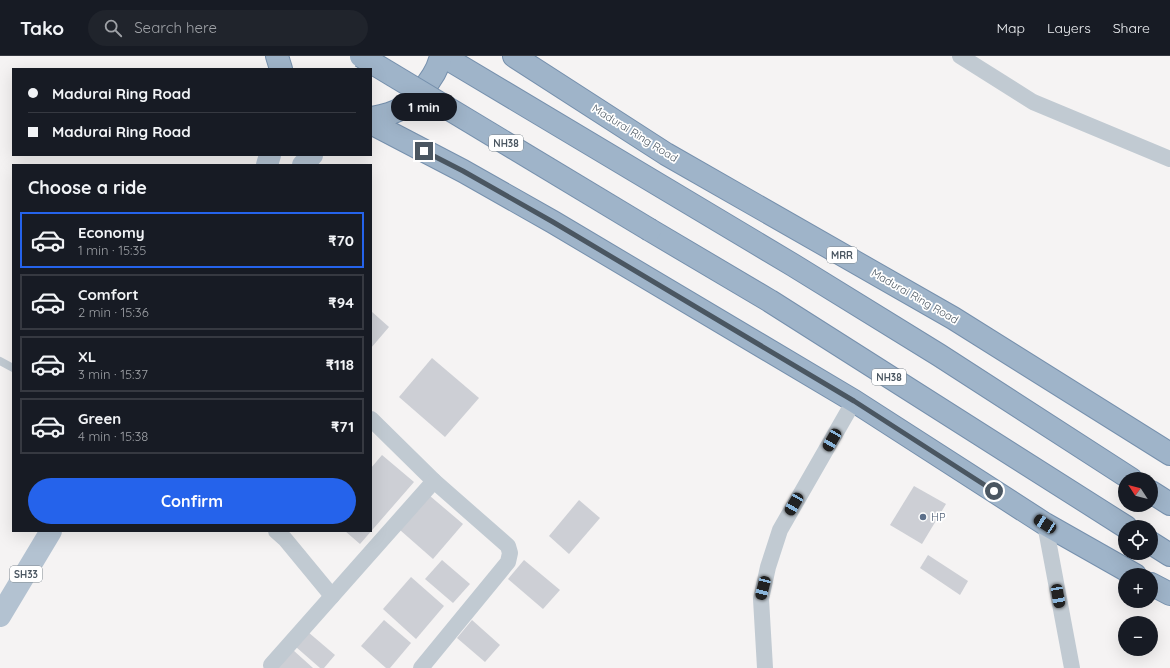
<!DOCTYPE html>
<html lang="en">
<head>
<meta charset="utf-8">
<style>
  body { margin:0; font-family:Quicksand,sans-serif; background:#20242c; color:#f1f3f6; height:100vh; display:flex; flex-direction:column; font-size:15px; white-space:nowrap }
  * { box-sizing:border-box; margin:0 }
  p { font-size:13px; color:#9ea1a6 }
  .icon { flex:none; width:22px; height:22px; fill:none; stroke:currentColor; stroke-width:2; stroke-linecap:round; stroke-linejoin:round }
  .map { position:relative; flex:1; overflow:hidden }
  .sheet { position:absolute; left:12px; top:108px; width:360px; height:368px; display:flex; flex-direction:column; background:#171b24; border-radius:0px; box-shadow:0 4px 16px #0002 }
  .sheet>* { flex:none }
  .top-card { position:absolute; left:12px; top:12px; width:360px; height:88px; border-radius:0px; box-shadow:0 4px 16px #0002; display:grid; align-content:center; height:88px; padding:0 16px; background:#171b24 }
  .needle { width:26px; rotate:306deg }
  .tools { position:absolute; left:1118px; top:416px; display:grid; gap:8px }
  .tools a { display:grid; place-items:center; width:40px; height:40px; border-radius:50%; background:#171b24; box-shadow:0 4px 16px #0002; font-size:20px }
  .end { position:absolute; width:18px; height:18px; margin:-9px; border:5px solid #4a5661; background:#fff; box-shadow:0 0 0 2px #fff }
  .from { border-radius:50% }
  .bubble { position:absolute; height:28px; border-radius:14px; background:#171b24; box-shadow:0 4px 16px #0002; font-size:13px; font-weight:700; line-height:28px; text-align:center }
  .car { position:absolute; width:12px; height:24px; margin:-12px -6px; border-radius:5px; box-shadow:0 0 3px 1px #0007; background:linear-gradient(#222 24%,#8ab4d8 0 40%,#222 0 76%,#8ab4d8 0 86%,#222 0) }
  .top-card b { display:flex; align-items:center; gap:14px; height:38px; font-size:15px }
  .top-card b+b { border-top:1px solid #363941 }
  .top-card i { width:10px; height:10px; background:#f1f3f6 }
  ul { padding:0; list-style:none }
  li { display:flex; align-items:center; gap:12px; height:56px; margin:0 8px 6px; padding:0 8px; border:2px solid #363941; border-radius:0px }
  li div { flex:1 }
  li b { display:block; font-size:15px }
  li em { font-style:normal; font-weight:700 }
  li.current { border-color:#2563eb }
  li>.icon { width:36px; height:36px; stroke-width:1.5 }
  h2 { padding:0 16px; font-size:18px; line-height:48px }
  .primary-button { display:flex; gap:8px; margin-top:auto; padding:8px 16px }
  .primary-button a { flex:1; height:46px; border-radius:24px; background:#2563eb; color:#fff; font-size:16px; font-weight:700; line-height:46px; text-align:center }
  header { display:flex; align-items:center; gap:24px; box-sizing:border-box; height:56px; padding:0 20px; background:#171b24; border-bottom:1px solid #363941 }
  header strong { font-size:19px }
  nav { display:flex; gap:22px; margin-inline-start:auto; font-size:14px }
  .search { width:280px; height:36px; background:#20242c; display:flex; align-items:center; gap:10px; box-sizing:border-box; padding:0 14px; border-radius:22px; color:#9ea1a6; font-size:15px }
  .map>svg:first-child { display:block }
</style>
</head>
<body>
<header>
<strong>Tako</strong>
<div class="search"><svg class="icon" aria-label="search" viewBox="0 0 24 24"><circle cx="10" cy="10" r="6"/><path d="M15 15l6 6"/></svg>Search here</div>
<nav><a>Map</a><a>Layers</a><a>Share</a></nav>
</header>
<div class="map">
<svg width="1170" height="612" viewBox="0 0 1170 612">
  <rect width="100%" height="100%" fill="#f5f3f3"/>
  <g fill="#cdcfd5">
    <polygon points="371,255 389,271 371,292"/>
    <polygon points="432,302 479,342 445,381 399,341"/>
    <polygon points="382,399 414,426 360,488 345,475 371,475 371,412"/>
    <polygon points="914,430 946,448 922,488 890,469"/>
    <polygon points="430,440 463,468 433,503 400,474"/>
    <polygon points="579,444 600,462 569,498 549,480"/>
    <polygon points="928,499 968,525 960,539 920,512"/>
    <polygon points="442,504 470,528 453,547 425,523"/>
    <polygon points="524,504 560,534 543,553 508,523"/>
    <polygon points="411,521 444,550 416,583 383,553"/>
    <polygon points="384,564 411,587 390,612 386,612 361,590"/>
    <polygon points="472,564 500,589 485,606 457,582"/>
    <polygon points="308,576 335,599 324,612 320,612 296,591"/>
    <polygon points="293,594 313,612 278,612"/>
  </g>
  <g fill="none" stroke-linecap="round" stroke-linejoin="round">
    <g stroke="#7690ad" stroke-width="24">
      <g id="trunk">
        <polyline points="277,0 281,13"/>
        <polyline points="443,0 793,209 939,299 1131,423"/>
        <polyline points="514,0 666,98 953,262 1170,398"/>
        <path d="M371,62C377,61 383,60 389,58C411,51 436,23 441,0"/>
        <polyline points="371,67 463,115 553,166 854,345 1045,468 1135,519"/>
        <polyline points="650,174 770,245 1126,471"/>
        <polyline points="1151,436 1170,448"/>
        <polyline points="1151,487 1170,499"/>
        <polyline points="1151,528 1170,538"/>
      </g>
    </g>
    <polyline stroke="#c1cad2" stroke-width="8" points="0,305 13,312"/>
    <g stroke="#c1cad2" stroke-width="16">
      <polyline points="960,0 1033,46 1170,103"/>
      <polyline points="371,363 434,425 508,490 510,497 508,506 421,612"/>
      <polyline points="1045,468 1072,612"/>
      <polyline points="276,475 285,483 332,540"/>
      <polyline points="271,609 434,425"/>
      <polyline points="765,612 761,543 768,511 780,474 854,345"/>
    </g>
    <g stroke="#b3c2d1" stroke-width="22">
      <polyline points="267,109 270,99"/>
      <polyline points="303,109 312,99"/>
      <polyline points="0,560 51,475"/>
    </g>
    <use href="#trunk" stroke="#9fb4c9" stroke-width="22"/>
    <g stroke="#7690ad" stroke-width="24" stroke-linecap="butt">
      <polyline id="trunk-bridge" points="361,0 650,174"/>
    </g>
    <use href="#trunk-bridge" stroke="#9fb4c9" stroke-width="22"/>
  </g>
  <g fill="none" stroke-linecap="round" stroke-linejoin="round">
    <polyline stroke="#4a5661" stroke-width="5" points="424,95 463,115 553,166 854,345 994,435"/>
  </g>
  <circle fill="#5c6f8a" stroke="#fff" stroke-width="1.5" cx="923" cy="461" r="4"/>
  <g text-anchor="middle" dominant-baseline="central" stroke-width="3.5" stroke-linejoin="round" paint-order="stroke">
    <g fill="#fff" stroke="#808990" stroke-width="1">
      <rect x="489" y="79" width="34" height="16" rx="3"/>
      <rect x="827" y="191" width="30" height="16" rx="3"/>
      <rect x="872" y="313" width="34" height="16" rx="3"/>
      <rect x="10" y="510" width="32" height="16" rx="3"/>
    </g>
    <g font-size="10" font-weight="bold" fill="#4a5661">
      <text x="506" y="87">NH38</text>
      <text x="842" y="199">MRR</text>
      <text x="889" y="321">NH38</text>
      <text x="26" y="518">SH33</text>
    </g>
    <g font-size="11" fill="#4a5661" stroke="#fff">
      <text transform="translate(635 77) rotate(32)">Madurai Ring Road</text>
      <text transform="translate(915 240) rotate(30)">Madurai Ring Road</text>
    </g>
    <g font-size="11" fill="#4e5e75" stroke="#fff" text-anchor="start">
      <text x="931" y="461">HP</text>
    </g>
  </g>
</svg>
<div class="tools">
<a><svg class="needle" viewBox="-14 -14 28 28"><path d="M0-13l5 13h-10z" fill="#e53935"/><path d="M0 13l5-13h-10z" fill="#9ea1a6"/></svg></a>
<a><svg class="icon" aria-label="locate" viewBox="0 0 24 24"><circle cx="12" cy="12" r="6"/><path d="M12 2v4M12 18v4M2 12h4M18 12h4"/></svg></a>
<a>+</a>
<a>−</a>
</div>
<i class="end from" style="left:994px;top:435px"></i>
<i class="end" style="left:424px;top:95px"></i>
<div class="bubble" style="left:391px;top:37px;width:66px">1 min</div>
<i class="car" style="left:832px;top:384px;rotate:210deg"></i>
<i class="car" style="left:794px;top:448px;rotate:210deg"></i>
<i class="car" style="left:1045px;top:468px;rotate:303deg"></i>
<i class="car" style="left:763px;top:532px;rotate:194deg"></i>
<i class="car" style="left:1058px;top:540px;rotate:170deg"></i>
<div class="top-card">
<b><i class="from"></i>Madurai Ring Road</b>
<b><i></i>Madurai Ring Road</b>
</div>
<section class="sheet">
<h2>Choose a ride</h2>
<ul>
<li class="current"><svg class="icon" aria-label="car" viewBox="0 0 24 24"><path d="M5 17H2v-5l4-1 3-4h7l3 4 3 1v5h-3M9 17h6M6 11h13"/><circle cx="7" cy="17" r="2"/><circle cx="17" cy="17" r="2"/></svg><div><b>Economy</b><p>1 min · 15:35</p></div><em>₹70</em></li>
<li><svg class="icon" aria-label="car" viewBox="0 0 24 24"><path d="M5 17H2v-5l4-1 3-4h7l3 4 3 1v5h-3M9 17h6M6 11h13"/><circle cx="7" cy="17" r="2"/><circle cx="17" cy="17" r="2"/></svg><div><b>Comfort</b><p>2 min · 15:36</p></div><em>₹94</em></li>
<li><svg class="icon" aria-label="car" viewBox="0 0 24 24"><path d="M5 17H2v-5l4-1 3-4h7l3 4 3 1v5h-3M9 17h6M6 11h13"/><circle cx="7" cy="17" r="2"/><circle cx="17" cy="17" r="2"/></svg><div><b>XL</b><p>3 min · 15:37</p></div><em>₹118</em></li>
<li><svg class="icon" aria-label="car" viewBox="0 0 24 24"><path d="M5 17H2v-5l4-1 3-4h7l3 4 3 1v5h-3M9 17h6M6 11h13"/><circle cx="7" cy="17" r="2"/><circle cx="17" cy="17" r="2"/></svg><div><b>Green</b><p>4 min · 15:38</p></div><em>₹71</em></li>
</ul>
<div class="primary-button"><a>Confirm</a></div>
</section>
</div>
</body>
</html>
